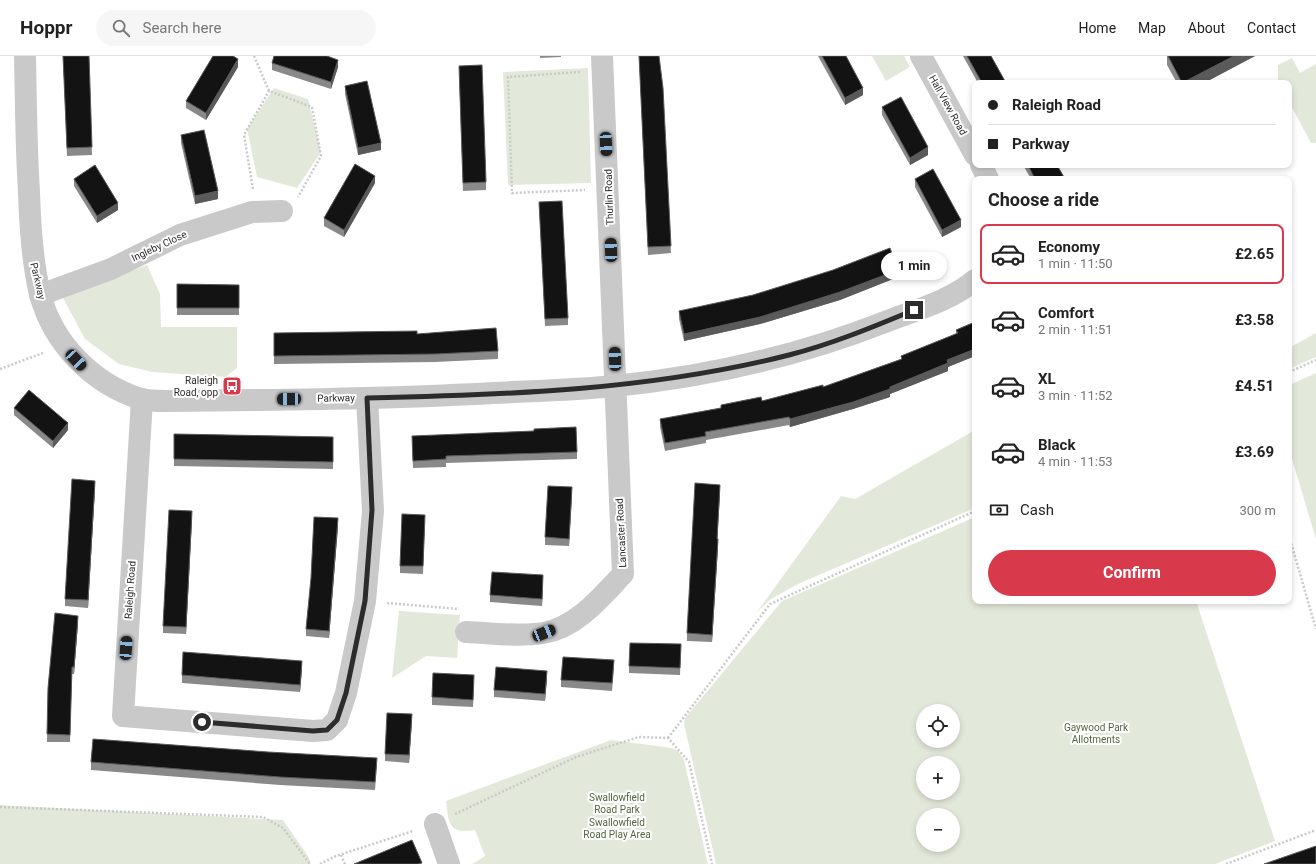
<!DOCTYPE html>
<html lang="en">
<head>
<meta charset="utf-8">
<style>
  body { margin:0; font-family:Roboto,sans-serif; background:#f6f6f6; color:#222; height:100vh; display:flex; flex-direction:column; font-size:15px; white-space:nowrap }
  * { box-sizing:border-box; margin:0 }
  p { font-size:13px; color:#767676 }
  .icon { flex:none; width:22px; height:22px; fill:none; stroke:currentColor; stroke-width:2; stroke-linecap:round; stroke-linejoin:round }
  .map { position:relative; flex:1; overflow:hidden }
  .side { position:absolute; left:972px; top:120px; width:320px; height:428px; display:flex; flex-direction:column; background:#fff; border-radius:8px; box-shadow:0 2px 6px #0003 }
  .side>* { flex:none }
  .hud { position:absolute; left:972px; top:24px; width:320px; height:88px; border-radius:8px; box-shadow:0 2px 6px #0003; display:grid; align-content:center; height:88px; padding:0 16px; background:#fff }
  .buttons { position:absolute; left:916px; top:648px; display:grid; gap:8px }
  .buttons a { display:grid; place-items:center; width:44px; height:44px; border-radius:50%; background:#fff; box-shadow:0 2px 6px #0003; font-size:20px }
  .end { position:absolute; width:18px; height:18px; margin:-9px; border:5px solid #2c2c2c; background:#fff; box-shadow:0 0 0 2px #fff }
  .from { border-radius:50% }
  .bubble { position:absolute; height:28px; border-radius:14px; background:#fff; box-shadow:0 2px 6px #0003; font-size:13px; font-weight:700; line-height:28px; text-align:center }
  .car { position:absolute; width:12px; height:24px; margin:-12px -6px; border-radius:5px; box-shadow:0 0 3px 1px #0007; background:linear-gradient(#222 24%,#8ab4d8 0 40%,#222 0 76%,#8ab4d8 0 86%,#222 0) }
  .hud b { display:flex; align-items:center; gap:14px; height:38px; font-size:15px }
  .hud b+b { border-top:1px solid #e0e0e0 }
  .hud i { width:10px; height:10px; background:#222 }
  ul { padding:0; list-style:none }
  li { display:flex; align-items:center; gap:12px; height:60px; margin:0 8px 6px; padding:0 8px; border:2px solid transparent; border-radius:8px }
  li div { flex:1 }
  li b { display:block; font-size:15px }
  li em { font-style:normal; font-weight:700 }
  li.active { border-color:#d8394b }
  li>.icon { width:36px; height:36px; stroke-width:1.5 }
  h2 { padding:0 16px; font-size:18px; line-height:48px }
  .pay { display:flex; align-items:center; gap:10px; height:44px; padding:0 16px; font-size:15px }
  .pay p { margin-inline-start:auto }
  .button { display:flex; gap:8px; margin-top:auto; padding:8px 16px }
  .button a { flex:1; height:46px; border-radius:24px; background:#d8394b; color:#fff; font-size:16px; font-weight:700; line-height:46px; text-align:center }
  header { display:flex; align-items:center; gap:24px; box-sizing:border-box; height:56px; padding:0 20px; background:#fff; border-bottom:1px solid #e0e0e0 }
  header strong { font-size:19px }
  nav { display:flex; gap:22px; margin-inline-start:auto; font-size:14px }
  .search { width:280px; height:36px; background:#f6f6f6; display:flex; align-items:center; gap:10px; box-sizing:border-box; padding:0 14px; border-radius:22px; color:#767676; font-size:15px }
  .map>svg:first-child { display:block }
</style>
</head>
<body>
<header>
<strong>Hoppr</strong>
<div class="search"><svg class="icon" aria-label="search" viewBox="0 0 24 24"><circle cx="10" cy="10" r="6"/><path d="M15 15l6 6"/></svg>Search here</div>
<nav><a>Home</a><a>Map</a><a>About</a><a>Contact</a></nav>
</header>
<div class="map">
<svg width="1316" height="808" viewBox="0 0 1316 808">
  <rect width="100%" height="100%" fill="#fff"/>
  <g fill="#e3e9da" fill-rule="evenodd">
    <polygon points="872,0 904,0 910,11 886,25"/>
    <polygon points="1292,2 1300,17 1316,8 1316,87 1311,87 1289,46 1289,27 1279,27 1278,25 1278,9"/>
    <polygon points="588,12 591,127 508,129 503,16"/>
    <polygon points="274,32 308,43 321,96 297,132 257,121 247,73"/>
    <polygon points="147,209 160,238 161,271 237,271 237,312 225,321 152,316 119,308 85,283 62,240"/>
    <polygon points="1316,277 1316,301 1289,313 1289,292"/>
    <polygon points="1316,317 1316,483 1289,393 1289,329"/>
    <polygon points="975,374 975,452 798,528 771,543 757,556 841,440 855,443"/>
    <path d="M975,461V545H1196L1275,785L1215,808H716L684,668L685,662L782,545ZM923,655H953V685H923ZM923,707H953V737H923ZM923,759H953V789H923Z"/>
    <polygon points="399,555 460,559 457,602 426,600 392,622"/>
    <path d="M611,684L672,692L678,695L684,704L708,808H472L485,800L475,774C449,778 449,769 446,745Z"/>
    <polygon points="0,749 283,764 308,800 311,808 0,808"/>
  </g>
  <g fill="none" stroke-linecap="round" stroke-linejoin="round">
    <g stroke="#c9c9c9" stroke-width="2.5" stroke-dasharray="2 2" stroke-linecap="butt">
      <polyline points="254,0 269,35 312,51 321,100 298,141"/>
      <polyline points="580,16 508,21 512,137 585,134"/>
      <polyline points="253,133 244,79 269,35"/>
      <polyline points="0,313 43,297"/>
      <polyline points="1289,316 1316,304"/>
      <polyline points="1289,480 1316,573"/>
      <polyline points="387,547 459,553"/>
      <polyline points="668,682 770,548 975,455"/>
      <polyline points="0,751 263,761 283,772 310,808"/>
      <polyline points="455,758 576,701 639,681 668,682 689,706 712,808"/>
      <polyline points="341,799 345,808"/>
      <polyline points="320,808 336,800 413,775"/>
      <polyline points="1226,808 1316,774"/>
    </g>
    <g stroke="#c9c9c9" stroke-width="22">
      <path d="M25,0C26,45 26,91 29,136C30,171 32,205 40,238C53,288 93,328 141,343C149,345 158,345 165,345C275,344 385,343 494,337C534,335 575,334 614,330C707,321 798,300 885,266C915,254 950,245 975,224"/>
      <polyline points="921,0 975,99"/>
      <polyline points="981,109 988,123"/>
      <polyline points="40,239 111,213 180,179 252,156 282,155"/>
      <polyline points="142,343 123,660 313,675 327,674 337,664 346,637 365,545 373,455 367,342"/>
      <path d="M466,576C491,577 517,581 543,577C576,572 601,541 623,518L602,0"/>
      <polyline points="435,768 449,808"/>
    </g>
  </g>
  <g fill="#898989">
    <polygon points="63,0 89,0 92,99 67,100"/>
    <polygon points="540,0 561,0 561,1 540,2"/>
    <polygon points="639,0 659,0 671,197 648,199"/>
    <polygon points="818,0 846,0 863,39 845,49"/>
    <polygon points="963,0 991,0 1006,27 978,27"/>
    <polygon points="1167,0 1255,0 1204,27 1177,27 1167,9"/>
    <polygon points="272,7 338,11 331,33 272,14"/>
    <polygon points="238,11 206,64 186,52 186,45"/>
    <polygon points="459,17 486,126 486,134 463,135"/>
    <polygon points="345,30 381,94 358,99 345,38"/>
    <polygon points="882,51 928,99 910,109 882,59"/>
    <polygon points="181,79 218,143 195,148 181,87"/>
    <polygon points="1023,109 1057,109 1065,123 1031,123"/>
    <polygon points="74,123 118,154 97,167 74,130"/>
    <polygon points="915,123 961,171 942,181 915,131"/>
    <polygon points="375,127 344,181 324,170 324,162"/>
    <polygon points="539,146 568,262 568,269 545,270"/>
    <polygon points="898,221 840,244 760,268 684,285 679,263 679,255"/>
    <polygon points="177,228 239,229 239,259 177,259"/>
    <polygon points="975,266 975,300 948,311 948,315 890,338 890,341 853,353 790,371 789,369 706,384 706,387 665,395 660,371 660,363 721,352 721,349 762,345 823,331 901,303 901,300 956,278 956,274"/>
    <polygon points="274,277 417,278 498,295 498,303 435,306 274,308"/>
    <polygon points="14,352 68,374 53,392 14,359"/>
    <polygon points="534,375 577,396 577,403 446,407 446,411 413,412 412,388"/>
    <polygon points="174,378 333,381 333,413 174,410"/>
    <polygon points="95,432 88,552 65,550 65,543"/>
    <polygon points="720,436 717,483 718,490 712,586 687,585 687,577"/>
    <polygon points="572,438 569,490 545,489 545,481"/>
    <polygon points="192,462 186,578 163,577 163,570"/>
    <polygon points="425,466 423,518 400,517 400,510"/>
    <polygon points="338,470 329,582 306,580 306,573"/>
    <polygon points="543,527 542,550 490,546 490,539"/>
    <polygon points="78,567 74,618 72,618 70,686 47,686 48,632"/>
    <polygon points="681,588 680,619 629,617 629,610"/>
    <polygon points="614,612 612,635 561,631 561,624"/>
    <polygon points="302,613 300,636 182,627 182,619"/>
    <polygon points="547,622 545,645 494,641 494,634"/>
    <polygon points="474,627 473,651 432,649 432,641"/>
    <polygon points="412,665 409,707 385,705 385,698"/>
    <polygon points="91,706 377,709 375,734 280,729 91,714"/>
  </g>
  <g fill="#5a5a5a">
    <polygon points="1234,0 1255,0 1204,27 1182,27"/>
    <polygon points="238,3 238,11 206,64 206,57"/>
    <polygon points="338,4 338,11 331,33 331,26"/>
    <polygon points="863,32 863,39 845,49 845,42"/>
    <polygon points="381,87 381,94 358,99 358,92"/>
    <polygon points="928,91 928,99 910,109 910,102"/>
    <polygon points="375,120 375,127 344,181 344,174"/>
    <polygon points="218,135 218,143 195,148 195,140"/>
    <polygon points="118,147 118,154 97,167 97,160"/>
    <polygon points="961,164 961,171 942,181 942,174"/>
    <polygon points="898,214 898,221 840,244 760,268 684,285 684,278"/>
    <polygon points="975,293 975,300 948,311 948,315 890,338 890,341 853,353 790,371 790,363 890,331 947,304"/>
    <polygon points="68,367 68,374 53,392 53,385"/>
    <polygon points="95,425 95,432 88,552 88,544"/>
    <polygon points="720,429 720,436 717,490 717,483"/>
    <polygon points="572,431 572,438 569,490 569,483"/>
    <polygon points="192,455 192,462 186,578 186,571"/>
    <polygon points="338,462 338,470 329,582 329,575"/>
    <polygon points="718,483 718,490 712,586 712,579"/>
    <polygon points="543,519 543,527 542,550 542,543"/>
    <polygon points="78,560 78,567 74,618 74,611"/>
    <polygon points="302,605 302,613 300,636 300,629"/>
    <polygon points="547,615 547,622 545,645 545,638"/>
    <polygon points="412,658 412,665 409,707 409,699"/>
  </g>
  <g fill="#131313" stroke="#5a5a5a">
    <polygon points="63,0 89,0 92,91 67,92"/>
    <polygon points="213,0 233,0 238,3 206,57 186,45"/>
    <polygon points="274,0 327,0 338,4 331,26 272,7"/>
    <polygon points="639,0 659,0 663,32 671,190 648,191"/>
    <polygon points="822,0 846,0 863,32 845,42"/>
    <polygon points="967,0 991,0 1006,27 982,27"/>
    <polygon points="1168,0 1234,0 1182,27"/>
    <polygon points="482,9 486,126 463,127 459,10"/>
    <polygon points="367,25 381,87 358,92 345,30"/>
    <polygon points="901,41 928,91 910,102 882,51"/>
    <polygon points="204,74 218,135 195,140 181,79"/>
    <polygon points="355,108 375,120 344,174 324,162"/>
    <polygon points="95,109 118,147 97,160 74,123"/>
    <polygon points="1028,109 1057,109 1065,123 1035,123"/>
    <polygon points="933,113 961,164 942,174 915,123"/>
    <polygon points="562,145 568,262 545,263 539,146"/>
    <polygon points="890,192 898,214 840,236 760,261 684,278 679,255 753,239 833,214"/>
    <polygon points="177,228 239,229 239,252 177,252"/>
    <polygon points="975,266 975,293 947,304 948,307 890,331 890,333 853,346 790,363 789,361 705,376 706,380 665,387 660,363 721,352 721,349 761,341 762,345 823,329 823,331 902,303 901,300 958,277 956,274"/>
    <polygon points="496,272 498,295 435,298 274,300 274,277 417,275 417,278"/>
    <polygon points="29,334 68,367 53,385 14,352"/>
    <polygon points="576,371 577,396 446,400 446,403 413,405 412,380 534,375 534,373"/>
    <polygon points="174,378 333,381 333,406 174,403"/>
    <polygon points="72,423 95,425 88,544 65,543"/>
    <polygon points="695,427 720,429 717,483 718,483 712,579 687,577"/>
    <polygon points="548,430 572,431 569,483 545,481"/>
    <polygon points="169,454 192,455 186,571 163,570"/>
    <polygon points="402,458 425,459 423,510 400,510"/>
    <polygon points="314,461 338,462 329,575 306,573 311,522"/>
    <polygon points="492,516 543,519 542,543 490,539"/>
    <polygon points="55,557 78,560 74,611 72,611 70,679 47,678 48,632"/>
    <polygon points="630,587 681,588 680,612 629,610"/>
    <polygon points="183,596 302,605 300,629 182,619"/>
    <polygon points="563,601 614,604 612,627 561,624"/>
    <polygon points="496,611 547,615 545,638 494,634"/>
    <polygon points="433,617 474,619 473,644 432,641"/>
    <polygon points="387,657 412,658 409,699 385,698"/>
    <polygon points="93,683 268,696 377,702 375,726 280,721 91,706"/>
    <polygon points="412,784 422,807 418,808 354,808"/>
    <polygon points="1316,790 1316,808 1264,808"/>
  </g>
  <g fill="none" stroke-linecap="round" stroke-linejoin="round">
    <path stroke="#2c2c2c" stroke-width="5" d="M202,666L313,675L327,674L337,664L346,637L365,545L372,454L367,342C508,339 651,334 789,299C832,288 873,271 914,254"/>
  </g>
  <defs>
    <g id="bus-square" transform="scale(1)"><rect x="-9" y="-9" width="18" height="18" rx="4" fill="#d8394b" stroke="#fff"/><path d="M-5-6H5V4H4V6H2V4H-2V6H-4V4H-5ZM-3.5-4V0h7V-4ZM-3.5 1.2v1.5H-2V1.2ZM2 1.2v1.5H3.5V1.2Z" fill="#fff"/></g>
  </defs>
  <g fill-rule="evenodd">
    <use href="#bus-square" x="232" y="330"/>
  </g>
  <g text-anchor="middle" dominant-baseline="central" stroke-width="4" stroke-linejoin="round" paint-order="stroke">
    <g font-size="10" fill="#2c2c2c" stroke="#fff">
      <text transform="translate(948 49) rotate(61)">Hall View Road</text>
      <text transform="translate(609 141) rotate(-92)">Thurlin Road</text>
      <text transform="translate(159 190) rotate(-25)">Ingleby Close</text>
      <text transform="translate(38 225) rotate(77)">Parkway</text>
      <text transform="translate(336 342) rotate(-1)">Parkway</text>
      <text transform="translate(621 477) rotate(-93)">Lancaster Road</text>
      <text transform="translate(130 534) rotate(-86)">Raleigh Road</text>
    </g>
    <g font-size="10" fill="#2c2c2c" stroke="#fff" text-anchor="end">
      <text x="218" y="324">Raleigh<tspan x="218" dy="12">Road, opp</tspan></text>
    </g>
    <g font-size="10" fill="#51643d" stroke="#fff">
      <text x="1096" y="671">Gaywood Park<tspan x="1096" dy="12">Allotments</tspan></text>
      <text x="617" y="741">Swallowfield<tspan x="617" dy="12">Road Park</tspan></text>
      <text x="617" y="766">Swallowfield<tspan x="617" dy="12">Road Play Area</tspan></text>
    </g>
  </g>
</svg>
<div class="buttons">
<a><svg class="icon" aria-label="locate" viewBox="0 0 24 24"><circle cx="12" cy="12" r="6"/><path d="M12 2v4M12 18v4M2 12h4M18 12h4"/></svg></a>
<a>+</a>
<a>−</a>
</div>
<i class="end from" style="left:202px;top:666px"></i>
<i class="end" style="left:914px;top:254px"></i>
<div class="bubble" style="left:881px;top:196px;width:66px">1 min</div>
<i class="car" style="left:606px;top:88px;rotate:177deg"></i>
<i class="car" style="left:611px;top:194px;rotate:358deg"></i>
<i class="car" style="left:615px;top:303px;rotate:358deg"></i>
<i class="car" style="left:76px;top:304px;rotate:137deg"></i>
<i class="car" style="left:289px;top:343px;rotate:269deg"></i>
<i class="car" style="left:544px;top:577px;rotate:68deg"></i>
<i class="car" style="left:126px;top:592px;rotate:4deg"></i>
<div class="hud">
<b><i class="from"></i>Raleigh Road</b>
<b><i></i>Parkway</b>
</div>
<section class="side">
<h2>Choose a ride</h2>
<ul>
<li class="active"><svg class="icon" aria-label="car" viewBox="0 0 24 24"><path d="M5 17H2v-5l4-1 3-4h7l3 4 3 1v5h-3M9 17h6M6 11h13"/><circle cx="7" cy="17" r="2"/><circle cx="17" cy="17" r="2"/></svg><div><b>Economy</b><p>1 min · 11:50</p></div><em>£2.65</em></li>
<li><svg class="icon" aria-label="car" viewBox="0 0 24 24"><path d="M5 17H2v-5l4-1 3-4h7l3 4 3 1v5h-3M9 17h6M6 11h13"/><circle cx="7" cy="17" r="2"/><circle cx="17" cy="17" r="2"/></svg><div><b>Comfort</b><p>2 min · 11:51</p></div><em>£3.58</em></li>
<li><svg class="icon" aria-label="car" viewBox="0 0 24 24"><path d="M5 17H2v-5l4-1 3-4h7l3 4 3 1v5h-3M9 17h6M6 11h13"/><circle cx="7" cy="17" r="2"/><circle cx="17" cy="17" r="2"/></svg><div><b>XL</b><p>3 min · 11:52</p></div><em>£4.51</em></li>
<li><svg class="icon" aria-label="car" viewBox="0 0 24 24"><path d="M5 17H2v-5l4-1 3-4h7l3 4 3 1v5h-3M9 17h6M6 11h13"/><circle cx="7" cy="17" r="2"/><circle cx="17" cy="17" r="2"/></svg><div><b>Black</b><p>4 min · 11:53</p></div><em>£3.69</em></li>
</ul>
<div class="pay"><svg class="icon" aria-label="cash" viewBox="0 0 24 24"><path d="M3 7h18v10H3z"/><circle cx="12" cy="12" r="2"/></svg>Cash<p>300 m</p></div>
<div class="button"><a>Confirm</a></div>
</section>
</div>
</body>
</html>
